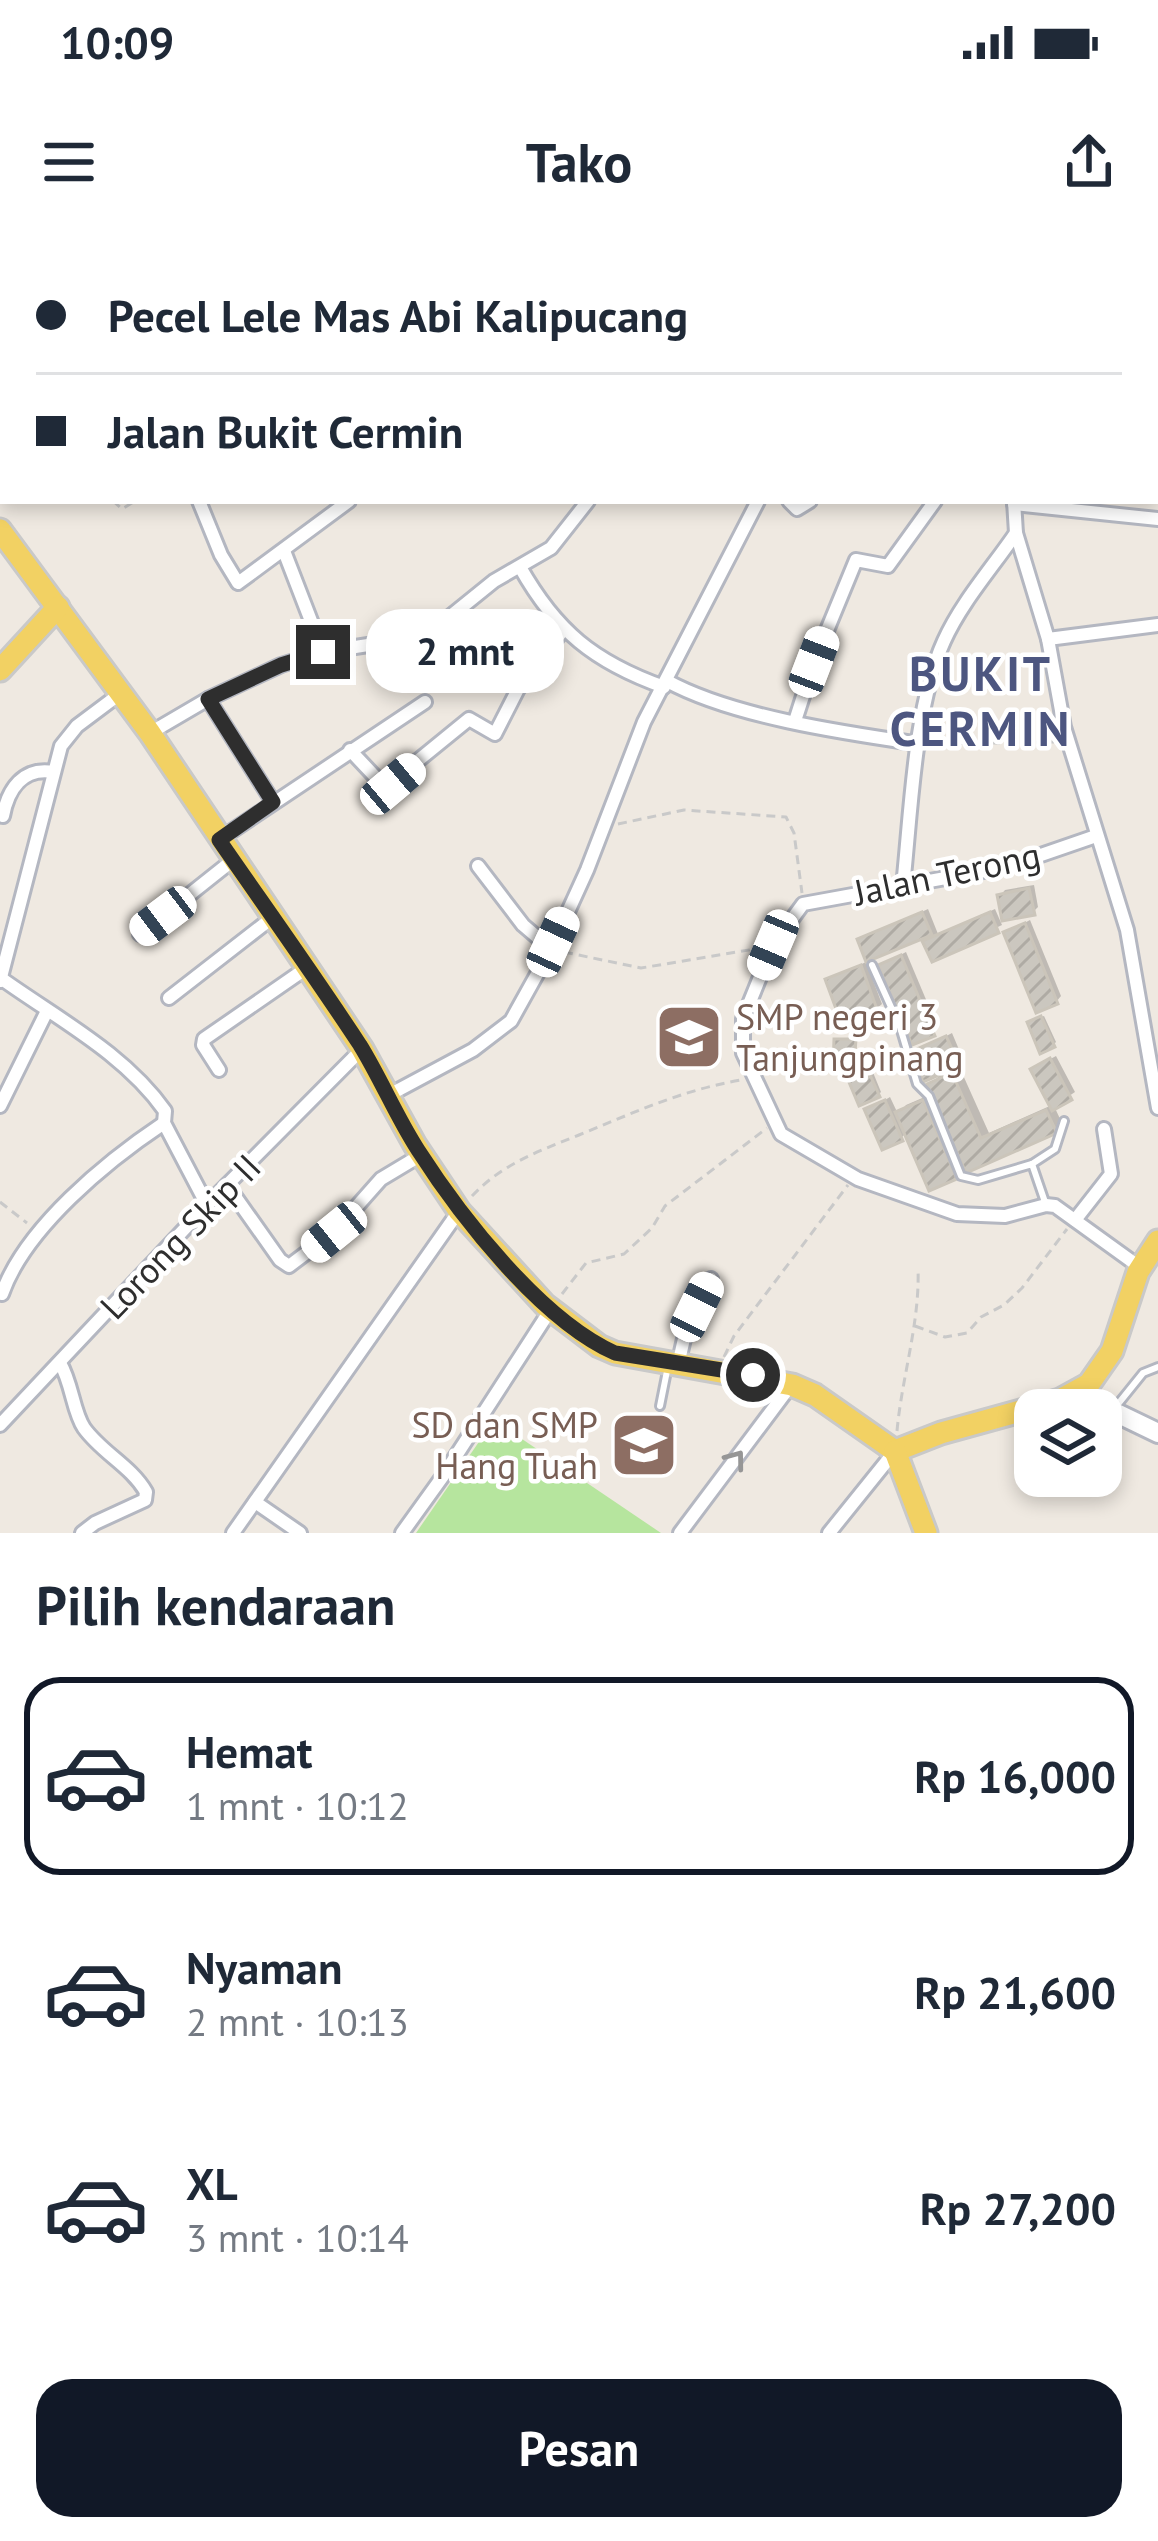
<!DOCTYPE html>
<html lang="id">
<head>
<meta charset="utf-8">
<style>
  body { margin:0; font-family:"PT Sans",sans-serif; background:#f6f6f7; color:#1f2937; height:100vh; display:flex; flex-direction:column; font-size:45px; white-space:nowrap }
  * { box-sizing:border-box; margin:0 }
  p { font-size:39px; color:#747a83 }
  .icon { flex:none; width:66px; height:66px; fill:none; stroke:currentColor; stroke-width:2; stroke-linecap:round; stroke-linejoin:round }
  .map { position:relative; height:1293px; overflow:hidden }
  .sheet { display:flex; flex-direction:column; background:#fff; flex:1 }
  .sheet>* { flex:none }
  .guide { position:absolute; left:0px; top:0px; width:1158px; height:264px; box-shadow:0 6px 18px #0003; display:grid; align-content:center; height:264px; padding:0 36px; background:#fff }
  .controls { position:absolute; left:1014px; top:1149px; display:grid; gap:24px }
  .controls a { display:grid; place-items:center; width:108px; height:108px; border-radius:24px; background:#fff; box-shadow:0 6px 18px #0003; font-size:60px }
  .end { position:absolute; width:54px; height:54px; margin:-27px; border:15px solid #2e2e2e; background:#fff; box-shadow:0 0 0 6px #fff }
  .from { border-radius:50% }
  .bubble { position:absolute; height:84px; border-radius:36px; background:#fff; box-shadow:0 6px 18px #0003; font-size:39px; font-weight:700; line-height:84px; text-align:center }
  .car { position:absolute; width:36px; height:72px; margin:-36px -18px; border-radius:15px; box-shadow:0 0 9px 3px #0007; background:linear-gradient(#fff 24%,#345 0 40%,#fff 0 76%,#345 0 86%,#fff 0) }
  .guide b { display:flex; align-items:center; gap:42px; height:114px; font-size:45px }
  .guide b+b { border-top:3px solid #e0e1e3 }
  .guide i { width:30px; height:30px; background:#1f2937 }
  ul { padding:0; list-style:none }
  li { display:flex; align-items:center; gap:36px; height:198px; margin:0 24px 18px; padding:0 12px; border:6px solid transparent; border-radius:36px }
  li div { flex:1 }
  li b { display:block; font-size:45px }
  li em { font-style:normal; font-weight:700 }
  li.current { border-color:#111827 }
  li>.icon { width:108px; height:108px; stroke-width:1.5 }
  h2 { padding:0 36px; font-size:54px; line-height:144px }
  .action { display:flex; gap:24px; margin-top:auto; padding:24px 36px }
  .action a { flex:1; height:138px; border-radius:36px; background:#111827; color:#fff; font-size:48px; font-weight:700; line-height:138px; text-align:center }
  .status { display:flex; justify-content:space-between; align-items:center; height:84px; padding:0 60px; background:#fff; direction:ltr }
  .status svg { height:33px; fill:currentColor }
  header { display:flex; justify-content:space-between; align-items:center; height:156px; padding:0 36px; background:#fff; font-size:54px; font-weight:700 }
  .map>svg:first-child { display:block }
</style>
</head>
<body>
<div class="status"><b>10:09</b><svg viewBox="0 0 49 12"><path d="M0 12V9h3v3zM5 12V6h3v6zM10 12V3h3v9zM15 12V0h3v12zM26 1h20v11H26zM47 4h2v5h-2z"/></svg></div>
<header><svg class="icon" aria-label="menu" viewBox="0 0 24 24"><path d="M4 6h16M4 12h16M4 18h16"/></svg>Tako<svg class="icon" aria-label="share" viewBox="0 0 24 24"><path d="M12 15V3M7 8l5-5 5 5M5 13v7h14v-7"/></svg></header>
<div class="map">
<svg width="1158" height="1293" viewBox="0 0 1158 1293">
  <defs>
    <pattern id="building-hatch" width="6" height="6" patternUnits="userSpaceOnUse" patternTransform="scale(3)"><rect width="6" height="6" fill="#cbc7bf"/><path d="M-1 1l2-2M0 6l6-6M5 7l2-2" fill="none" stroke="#afaba4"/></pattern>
  </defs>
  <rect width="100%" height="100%" fill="#efe9e1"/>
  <polygon fill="#b6e59e" points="494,1180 661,1293 416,1293"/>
  <g fill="#0003">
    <polygon points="1034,645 1038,667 1033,672 1000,656 1005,650"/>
    <polygon points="928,669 938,694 995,669 1002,685 933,718 923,695 861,700"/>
    <polygon points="1030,680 1061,756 1056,762 1006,693"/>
    <polygon points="906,712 938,788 933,793 881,725"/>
    <polygon points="866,722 882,764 876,769 829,739"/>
    <polygon points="1044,776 1056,802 1053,805 1033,780"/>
    <polygon points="952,793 963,819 958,824 989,893 1052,865 1039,825 1056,816 1075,852 1054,866 1062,883 1055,890 966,926 956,937 907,892 901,898 868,870 890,857 898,874 906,865 934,853 930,845 945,830 914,813"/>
    <polygon points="870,825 881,852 878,855 852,833"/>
  </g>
  <g fill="url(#building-hatch)" stroke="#cbc5ba" stroke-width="3">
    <polygon points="1029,648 1035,675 1002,681 997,655"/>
    <polygon points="922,672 932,695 866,722 857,699"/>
    <polygon points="990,672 999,693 932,722 922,701"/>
    <polygon points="1025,683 1058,764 1036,773 1003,692"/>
    <polygon points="901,715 935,796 912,805 878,725"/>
    <polygon points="861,725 878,772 842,785 825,739"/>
    <polygon points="1041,776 1055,807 1040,814 1027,782"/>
    <polygon points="946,796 960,826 923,842 910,812"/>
    <polygon points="834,799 856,799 854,827 833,827"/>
    <polygon points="1050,818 1072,860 1052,871 1030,829"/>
    <polygon points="866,826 880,857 859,866 846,835"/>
    <polygon points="952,833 981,898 1046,870 1057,893 966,933 927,844"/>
    <polygon points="885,860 903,901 882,910 864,869"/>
    <polygon points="923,860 957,939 929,951 895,872"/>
  </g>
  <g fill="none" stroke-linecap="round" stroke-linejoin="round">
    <g stroke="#b4b7c1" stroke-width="12">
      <g id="lane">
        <polyline points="872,725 900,787 917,844 929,856 961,936 978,940 1032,924 1046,965"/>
        <polyline points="1032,924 1055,909 1064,881"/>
        <polyline points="660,1166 668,1126"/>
        <polyline points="1114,1169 1143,1133 1158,1127"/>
      </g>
    </g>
    <g stroke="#b4b7c1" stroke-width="18">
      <g id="street">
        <polyline points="31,0 33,3"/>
        <polyline points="199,0 203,3"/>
        <polyline points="459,0 461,3"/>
        <polyline points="425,3 429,0"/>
        <polyline points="766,3 769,0"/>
        <polyline points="1057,3 1060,0"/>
        <polyline points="1139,3 1140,0"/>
        <polyline points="1155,156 1158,155"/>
        <polyline points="199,261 221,315 238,343 349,261"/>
        <polyline points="789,261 797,269 810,261"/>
        <polyline points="1014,261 1016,293 1048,399 1064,487 1127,690 1158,868"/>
        <polyline points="1014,264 1158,279"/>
        <polyline points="284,311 323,412"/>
        <path d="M520,327C556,391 594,422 664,447"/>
        <polyline points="441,388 479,439"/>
        <polyline points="1048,399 1158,385"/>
        <path d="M667,441C733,477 845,493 920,504"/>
        <polyline points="208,459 273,562"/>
        <polyline points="795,481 814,422 856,320 888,326 935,261"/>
        <polyline points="150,493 208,459 281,425 323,412 426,396 494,341 551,308 588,261"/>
        <polyline points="350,510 381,543 388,545 469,479 495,494 518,449 563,390"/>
        <path d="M3,576C8,549 23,527 53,532"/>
        <polyline points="1096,596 1006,627 803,664 773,705 743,779 743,813 781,894 858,939 957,974 1005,976 1046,965 1055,966 1141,1028"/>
        <polyline points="220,599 425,462"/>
        <polyline points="478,626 523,685 551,709"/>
        <path d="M903,646C911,573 914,467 944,401C961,363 992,328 1016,293"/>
        <polyline points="140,694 233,620"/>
        <path d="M2,739C58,779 125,814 165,871L164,883L207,965"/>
        <polyline points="0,741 61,506 77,486 121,453"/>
        <polyline points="169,758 272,678"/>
        <polyline points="219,830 203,805 204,799 308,727"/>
        <polyline points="389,855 473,810 511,781 551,709 587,630 644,482 758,261"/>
        <polyline points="0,866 47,771"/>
        <polyline points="227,945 280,1020 289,1026 334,992 381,939 421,915"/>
        <polyline points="1075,980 1111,934 1104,889"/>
        <path d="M2,1054C25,988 107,921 164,883"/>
        <path d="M60,1123C72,1143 73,1172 84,1188C102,1213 131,1226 146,1252L145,1260L95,1283L82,1293"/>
        <polyline points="678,1125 686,1090 711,1039"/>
        <polyline points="0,1185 207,965 362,809"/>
        <polyline points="255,1262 300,1293"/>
        <polyline points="233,1293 459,971"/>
        <polyline points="402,1293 443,1236 551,1069"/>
        <polyline points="680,1293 791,1145"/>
        <polyline points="829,1293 895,1211"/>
      </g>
    </g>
    <g stroke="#b4b7c1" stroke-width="24">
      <polyline id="secondary" points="1073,1152 1158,1193"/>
    </g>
    <g stroke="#c9c9c9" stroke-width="27">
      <g id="primary">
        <polyline points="0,290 150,493 362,809 415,905 459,971 545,1065 599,1106 615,1113 792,1145 815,1155 895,1211"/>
        <polyline points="0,430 58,367"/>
        <polyline points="895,1211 941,1193 1060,1160 1089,1144 1112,1111 1138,1032 1158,1001"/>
        <polyline points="895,1211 926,1293"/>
      </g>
    </g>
    <g stroke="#c9c9c9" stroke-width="3" stroke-dasharray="9 6" stroke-linecap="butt">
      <polyline points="130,3 135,0"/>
      <polyline points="0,121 3,120"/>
      <polyline points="113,261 122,269 135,261"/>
      <polyline points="931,504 1054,502"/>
      <polyline points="618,584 684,570 786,577 794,593 802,653"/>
      <polyline points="564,712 641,728 755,709"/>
      <path d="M472,956C502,924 539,911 579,895C633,873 682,850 741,840"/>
      <polyline points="0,962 27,983"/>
      <polyline points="562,1054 586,1023 624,1014 652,988 665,966 767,888"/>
      <polyline points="915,1086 945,1097 967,1093 981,1077 1004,1065 1022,1048 1067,989"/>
      <polyline points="724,1117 734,1096 848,945"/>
      <path d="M897,1191C902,1136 920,1083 918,1028"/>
    </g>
    <use href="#lane" stroke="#fff" stroke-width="6"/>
    <use href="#street" stroke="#fff" stroke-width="12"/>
    <use href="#secondary" stroke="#fff" stroke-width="18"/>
    <use href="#primary" stroke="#f2d163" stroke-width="21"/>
  </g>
  <defs><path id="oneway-chevron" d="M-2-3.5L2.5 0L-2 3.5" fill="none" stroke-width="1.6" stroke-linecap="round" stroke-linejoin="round" transform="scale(3)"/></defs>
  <use stroke="#969696" href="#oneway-chevron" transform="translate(736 1219) rotate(-53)"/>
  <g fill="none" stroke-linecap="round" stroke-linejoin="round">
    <path stroke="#2e2e2e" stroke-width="15" d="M323,412L281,425L208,459L273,562L219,600C266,668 314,735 360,805C381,839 396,876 418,910C461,977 541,1080 615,1113L753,1135"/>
  </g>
  <defs>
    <g id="school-square" transform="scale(3.45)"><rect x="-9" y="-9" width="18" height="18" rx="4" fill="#8d6e63" stroke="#fff"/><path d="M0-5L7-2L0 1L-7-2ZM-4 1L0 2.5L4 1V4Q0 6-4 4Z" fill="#fff"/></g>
  </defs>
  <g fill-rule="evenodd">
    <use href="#school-square" x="689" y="797"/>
    <use href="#school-square" x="644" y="1205"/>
  </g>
  <g text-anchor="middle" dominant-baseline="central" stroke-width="9" stroke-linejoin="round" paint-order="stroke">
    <g font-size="36" fill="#2e2e2e" stroke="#fff">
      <text transform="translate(947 633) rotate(-12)">Jalan Terong</text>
      <text transform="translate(180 996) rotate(-46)">Lorong Skip II</text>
    </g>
    <g font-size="36" fill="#785e54" stroke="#fff" text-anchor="start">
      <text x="736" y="776">SMP negeri 3<tspan x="736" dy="41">Tanjungpinang</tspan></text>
      <text x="598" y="1184" text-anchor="end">SD dan SMP<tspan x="598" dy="41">Hang Tuah</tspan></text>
    </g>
    <g font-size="48" font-weight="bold" letter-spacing="3" fill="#4d5680" stroke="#fff">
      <text x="981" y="433">BUKIT<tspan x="981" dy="55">CERMIN</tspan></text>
    </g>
  </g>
</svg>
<div class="controls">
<a><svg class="icon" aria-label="layers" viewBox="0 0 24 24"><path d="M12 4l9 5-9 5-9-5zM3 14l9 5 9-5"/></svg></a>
</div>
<i class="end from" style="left:753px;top:1135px"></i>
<i class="end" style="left:323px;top:412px"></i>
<div class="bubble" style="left:366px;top:369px;width:198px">2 mnt</div>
<i class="car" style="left:814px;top:422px;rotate:21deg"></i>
<i class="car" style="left:393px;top:544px;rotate:50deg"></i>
<i class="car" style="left:163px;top:676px;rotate:233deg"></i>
<i class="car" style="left:553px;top:702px;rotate:25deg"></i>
<i class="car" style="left:773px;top:705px;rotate:203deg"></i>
<i class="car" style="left:334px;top:992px;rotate:231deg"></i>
<i class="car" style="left:697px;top:1067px;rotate:26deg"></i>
<div class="guide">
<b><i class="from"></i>Pecel Lele Mas Abi Kalipucang</b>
<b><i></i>Jalan Bukit Cermin</b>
</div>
</div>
<section class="sheet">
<h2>Pilih kendaraan</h2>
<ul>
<li class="current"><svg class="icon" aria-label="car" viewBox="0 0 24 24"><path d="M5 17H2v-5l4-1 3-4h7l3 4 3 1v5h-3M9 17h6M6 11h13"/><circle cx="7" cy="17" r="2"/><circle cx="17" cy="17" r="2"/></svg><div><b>Hemat</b><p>1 mnt · 10:12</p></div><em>Rp 16,000</em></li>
<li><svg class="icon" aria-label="car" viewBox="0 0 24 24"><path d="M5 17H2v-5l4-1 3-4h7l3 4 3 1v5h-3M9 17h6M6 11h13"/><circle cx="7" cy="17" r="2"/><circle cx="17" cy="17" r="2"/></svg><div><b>Nyaman</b><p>2 mnt · 10:13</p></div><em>Rp 21,600</em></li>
<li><svg class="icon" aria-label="car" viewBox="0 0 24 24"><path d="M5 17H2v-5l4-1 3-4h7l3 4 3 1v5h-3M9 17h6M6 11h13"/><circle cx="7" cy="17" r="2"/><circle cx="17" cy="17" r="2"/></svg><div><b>XL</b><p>3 mnt · 10:14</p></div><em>Rp 27,200</em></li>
</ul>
<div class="action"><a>Pesan</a></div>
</section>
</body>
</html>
